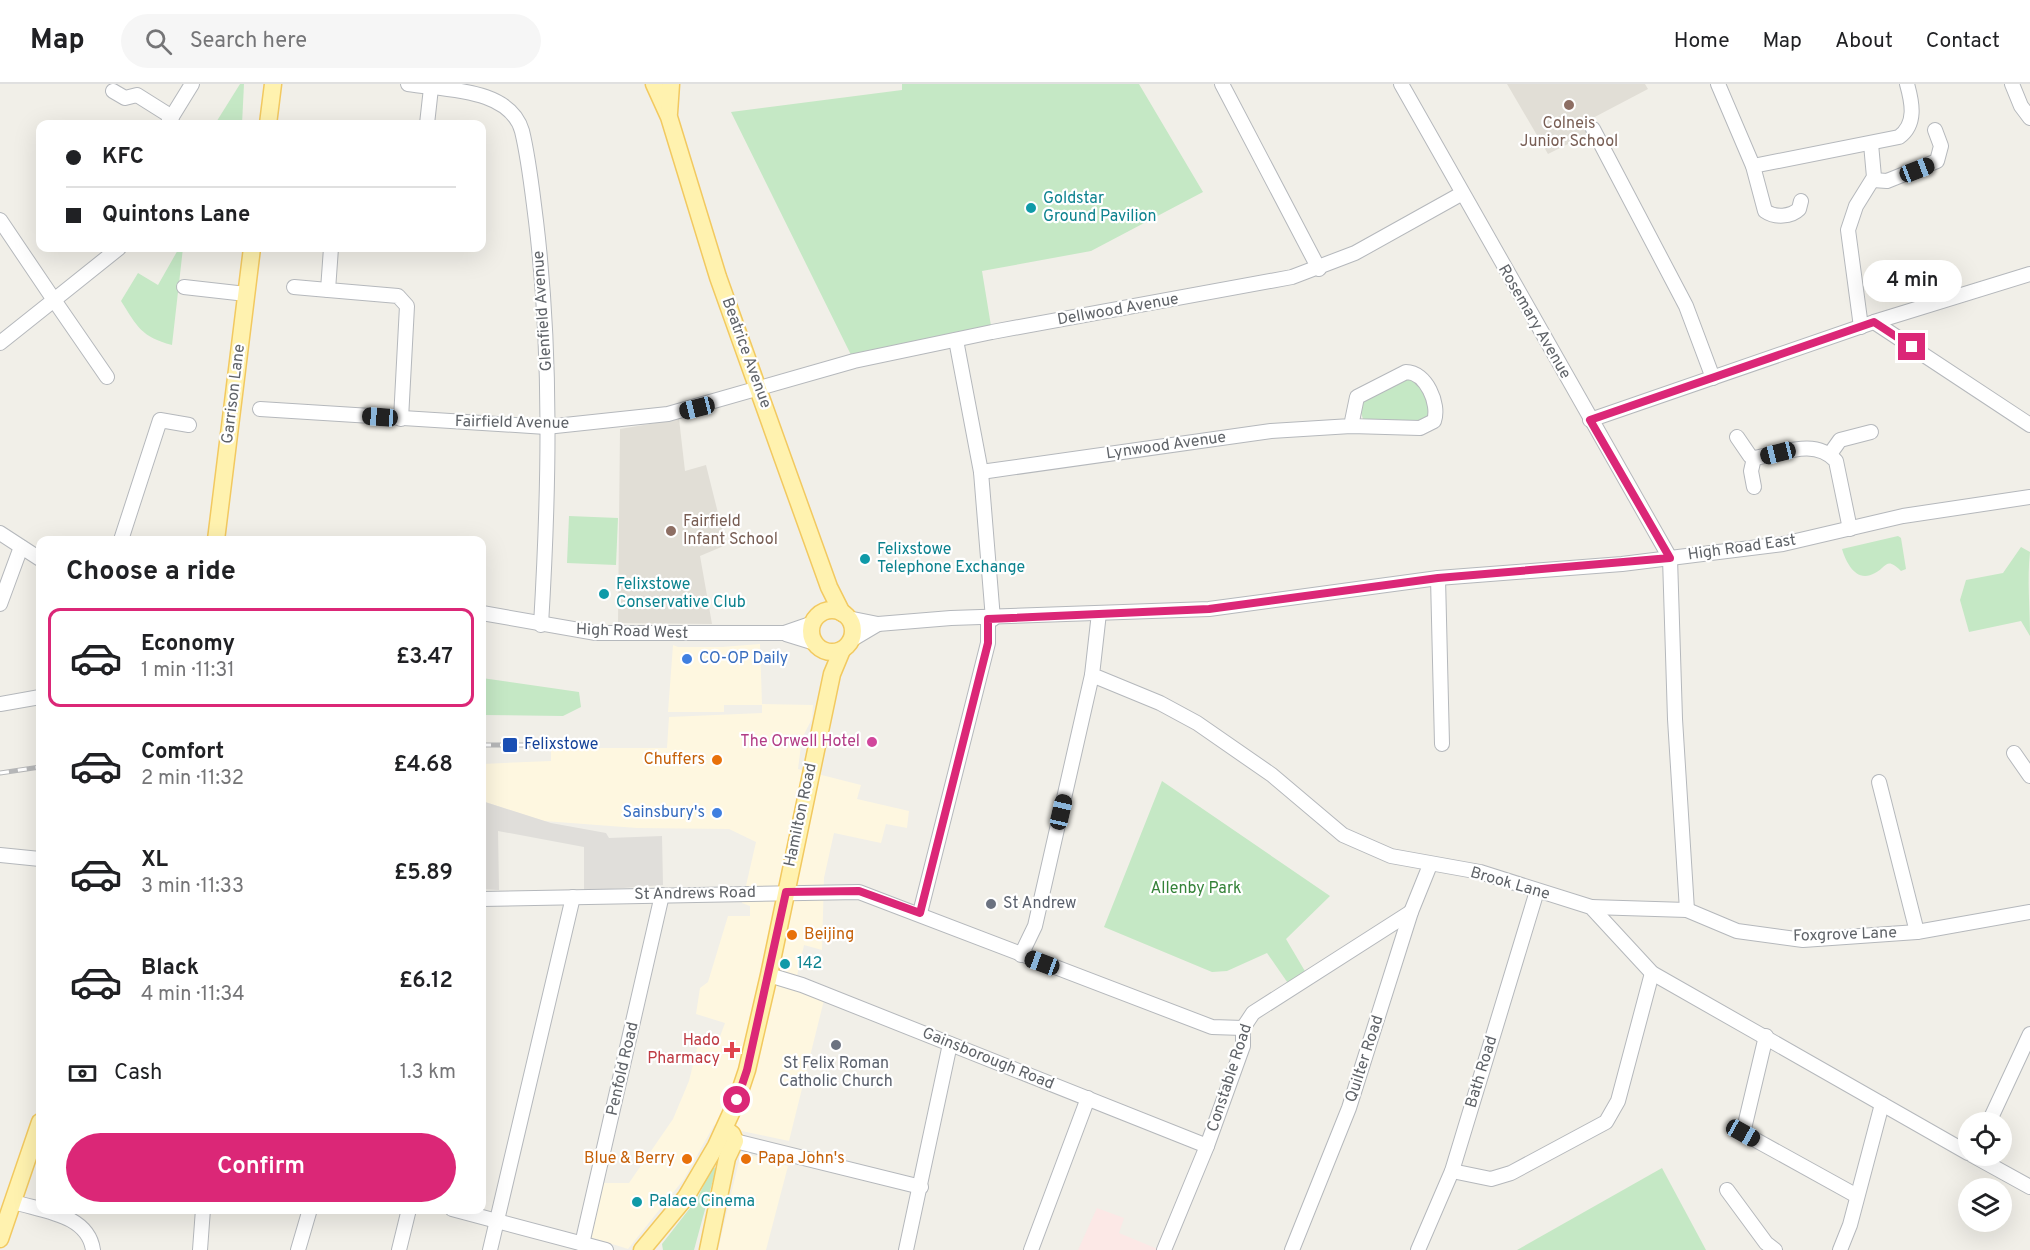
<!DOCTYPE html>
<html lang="en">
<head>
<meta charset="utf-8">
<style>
  body { margin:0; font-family:Overpass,sans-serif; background:#f6f6f6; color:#202124; height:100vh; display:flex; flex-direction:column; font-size:22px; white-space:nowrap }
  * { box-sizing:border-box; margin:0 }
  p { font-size:20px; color:#757577 }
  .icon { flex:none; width:33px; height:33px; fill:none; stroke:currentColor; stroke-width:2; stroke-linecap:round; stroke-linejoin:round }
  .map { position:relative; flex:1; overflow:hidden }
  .side { position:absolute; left:36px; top:452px; width:450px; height:678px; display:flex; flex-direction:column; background:#fff; border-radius:12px; box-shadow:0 6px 24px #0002 }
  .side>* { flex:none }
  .banner { position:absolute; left:36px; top:36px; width:450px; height:132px; border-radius:12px; box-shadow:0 6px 24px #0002; display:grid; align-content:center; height:132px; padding:0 30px; background:#fff }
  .fabs { position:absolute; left:1958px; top:1028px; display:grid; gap:12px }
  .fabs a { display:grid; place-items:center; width:54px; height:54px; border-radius:50%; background:#fff; box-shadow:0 6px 24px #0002; font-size:30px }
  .end { position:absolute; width:27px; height:27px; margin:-14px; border:8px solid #db2777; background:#fff; box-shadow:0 0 0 3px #fff }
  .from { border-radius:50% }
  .bubble { position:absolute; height:42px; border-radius:21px; background:#fff; box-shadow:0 6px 24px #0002; font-size:20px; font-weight:600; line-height:42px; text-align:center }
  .car { position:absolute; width:18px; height:36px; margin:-18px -9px; border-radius:8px; box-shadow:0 0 4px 2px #0007; background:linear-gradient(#222 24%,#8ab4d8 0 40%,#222 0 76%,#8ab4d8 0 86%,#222 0) }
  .banner b { display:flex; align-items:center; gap:21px; height:57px; font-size:22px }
  .banner b+b { border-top:2px solid #e0e0e0 }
  .banner i { width:15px; height:15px; background:#202124 }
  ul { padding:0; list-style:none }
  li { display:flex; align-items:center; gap:18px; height:99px; margin:0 12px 9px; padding:0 18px; border:3px solid transparent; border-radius:12px }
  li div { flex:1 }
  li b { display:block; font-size:22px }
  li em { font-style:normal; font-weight:600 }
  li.selected { border-color:#db2777 }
  li>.icon { width:54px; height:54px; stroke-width:1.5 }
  h2 { padding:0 30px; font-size:27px; line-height:72px }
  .pay { display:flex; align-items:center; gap:15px; height:66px; padding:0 30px; font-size:22px }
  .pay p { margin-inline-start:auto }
  .primary-button { display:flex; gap:12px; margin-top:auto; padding:12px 30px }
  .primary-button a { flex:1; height:69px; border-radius:36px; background:#db2777; color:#fff; font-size:24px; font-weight:600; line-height:69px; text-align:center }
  header { display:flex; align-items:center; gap:36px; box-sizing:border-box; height:84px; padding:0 30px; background:#fff; border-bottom:2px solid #e0e0e0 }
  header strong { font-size:28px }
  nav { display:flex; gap:33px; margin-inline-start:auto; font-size:21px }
  .search { width:420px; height:54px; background:#f6f6f6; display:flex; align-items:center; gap:15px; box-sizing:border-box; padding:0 21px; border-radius:33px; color:#757577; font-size:22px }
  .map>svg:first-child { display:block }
</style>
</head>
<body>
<header>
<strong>Map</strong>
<div class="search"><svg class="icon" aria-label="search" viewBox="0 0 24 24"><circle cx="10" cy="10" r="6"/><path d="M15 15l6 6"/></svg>Search here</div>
<nav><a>Home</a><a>Map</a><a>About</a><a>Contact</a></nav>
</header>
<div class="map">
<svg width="2030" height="1166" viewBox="0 0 2030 1166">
  <rect width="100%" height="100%" fill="#f1efe8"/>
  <g fill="#fef7e0">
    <polygon points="760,560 762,620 813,621 812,635 802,654 798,685 861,701 857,715 909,727 907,744 886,740 881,759 834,749 824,794 822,866 804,861 794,905 824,916 789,1057 714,1041 684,1095 628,1165 590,1153 604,1099 629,1099 673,1035 689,997 700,952 719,955 725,939 696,930 700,904 708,898 728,832 750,832 750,822 742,819 756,758 729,745 637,744 544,737 482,717 482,680 551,677 551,664 667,664 669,633 762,629 762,621 724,621 724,628 668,628 673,561 678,563 722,563"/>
    <polygon points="741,1068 788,1082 766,1166 718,1166"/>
  </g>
  <polygon fill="#e0deda" points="482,717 551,739 606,749 609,754 662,752 663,801 584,807 584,763 498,747 499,806 482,805"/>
  <g fill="#e1ded6">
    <polygon points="1507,0 1645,0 1648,5 1589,36 1594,47 1548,70"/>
    <polygon points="679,335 685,387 706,381 726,461 700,472 712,540 618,539 620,345"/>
  </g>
  <polygon fill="#fce8e6" points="1097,1124 1124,1134 1119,1149 1160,1166 1078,1166"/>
  <g fill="#c5e8c5">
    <polygon points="240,0 244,0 242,40 215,40"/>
    <polygon points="902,0 1139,0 1203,108 1091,167 982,187 992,248 854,277 731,28 902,6"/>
    <path d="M179,164H183L172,261C141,253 137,242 121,217L138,189L158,201Z"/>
    <polygon points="1413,292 1432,323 1429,338 1371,339 1363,335 1358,319"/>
    <polygon points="569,432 618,434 616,481 567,479"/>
    <path d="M1898,452L1901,454L1906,485L1901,487C1886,472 1887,483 1875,489C1856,500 1846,478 1842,465Z"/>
    <path d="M2021,463L2030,468C2027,495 2030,523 2030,552L2021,537L1969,548L1960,516L1966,496L2003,489Z"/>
    <polygon points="482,594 579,608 581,623 563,632 482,631"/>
    <polygon points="1162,697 1330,812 1286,855 1309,894 1292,905 1267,869 1227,887 1212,888 1104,843"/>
    <polygon points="713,1082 716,1085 694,1166 663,1166 662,1160 697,1115"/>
    <polygon points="1662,1084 1706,1166 1517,1166"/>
  </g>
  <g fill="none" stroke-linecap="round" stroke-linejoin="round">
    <g stroke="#b5b8bc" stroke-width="16">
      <g id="minor">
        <path d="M408,0C445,6 510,4 522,47C529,76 532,106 536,137C552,270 549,407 541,541"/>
        <polyline points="1222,0 1319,185"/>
        <polyline points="1401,0 1670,474 1675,635 1687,826"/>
        <path d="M1718,0L1753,82L1765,127C1775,134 1791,133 1799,125L1801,117"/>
        <polyline points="2012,0 2021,22 2030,34"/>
        <polyline points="113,7 125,14 137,11 172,33"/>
        <polyline points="168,39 192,0"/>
        <polyline points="427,40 431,4"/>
        <polyline points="1593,45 1686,222 1713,294"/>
        <path d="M1753,82L1899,53C1917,40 1912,18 1907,0"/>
        <polyline points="1873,96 1887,97 1937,77 1941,62 1935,46"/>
        <polyline points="0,136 54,216 119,164"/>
        <polyline points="331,164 328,206 398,212 407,222 401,335"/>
        <polyline points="184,203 246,210"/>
        <polyline points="294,203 328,206"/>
        <polyline points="1874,238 2030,341"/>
        <polyline points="1861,243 1848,146 1856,122 1874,93 1871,60"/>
        <polyline points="956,256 981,388 993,535"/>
        <polyline points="0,259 54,216 107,293"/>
        <polyline points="260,325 546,343 668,330 854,277 992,248 1292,193 1355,169 1461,110"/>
        <polyline points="1590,336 1874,238 2030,190"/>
        <path d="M1737,353L1750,372L1754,374C1781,370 1815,353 1836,377L1850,445"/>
        <polyline points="1830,370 1840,356 1871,348"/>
        <path d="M981,388L1271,347L1351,342L1357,313L1406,288C1426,288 1440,320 1434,337L1420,344L1351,342"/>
        <polyline points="1754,403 1751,387 1754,374"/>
        <polyline points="0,449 40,475"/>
        <polyline points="121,456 160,336 189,341"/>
        <polyline points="1438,494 1442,660"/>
        <polyline points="0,520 21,463"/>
        <polyline points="482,529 596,549 784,549 813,539"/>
        <polyline points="1099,529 1092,591 1160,619 1197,639 1272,691 1343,751 1391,772 1480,788 1591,823 1652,889 1968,1069"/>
        <polyline points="848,534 878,540 951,534 1209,525 1438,494 1622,480 1783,460 1903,432 2030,413"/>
        <polyline points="786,550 815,559"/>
        <polyline points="851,556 878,540"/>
        <polyline points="0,620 40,613"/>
        <polyline points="2014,669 2030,692"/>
        <polyline points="1879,698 1917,848"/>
        <polyline points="0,771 40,775"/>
        <polyline points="482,815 859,808 1212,943 1243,944"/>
        <polyline points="1591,823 1687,826 1737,847 1803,856 1917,848 2030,828"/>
        <polyline points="920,829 988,559 988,535"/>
        <polyline points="1021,871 1035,842 1092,591"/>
        <polyline points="769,891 802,901 1207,1062"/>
        <polyline points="1766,952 1743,1049 1857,1112"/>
        <polyline points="1989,1038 2030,950"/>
        <polyline points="735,1057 921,1103"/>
        <polyline points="1972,1071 2030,1103"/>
        <polyline points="1452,1087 1491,1095 1511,1089 1606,1038 1618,1017 1652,889"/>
        <polyline points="1727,1106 1766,1159 1775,1166"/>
        <path d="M14,1118C42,1127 88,1130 93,1166"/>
        <polyline points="452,1125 606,1166"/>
        <polyline points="582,1160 662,811"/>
        <polyline points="200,1166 203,1125"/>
        <polyline points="298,1166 310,1125"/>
        <polyline points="399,1166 409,1125"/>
        <polyline points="490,1166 573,813"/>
        <polyline points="906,1166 950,960"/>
        <polyline points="1031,1166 1088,1014"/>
        <polyline points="1164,1166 1207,1062 1243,962 1243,944 1253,929 1411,828"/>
        <polyline points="1292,1166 1349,1024 1411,828 1430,781"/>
        <polyline points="1418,1166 1452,1087 1537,807"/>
        <polyline points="1840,1166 1850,1141 1882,1020"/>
      </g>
    </g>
    <g stroke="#f2c960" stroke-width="19">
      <g id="major">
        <polyline points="654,0 669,33 718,193 783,375 829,503 842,529"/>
        <polyline points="669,29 671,0"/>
        <polyline points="268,40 273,0"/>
        <polyline points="216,456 252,164"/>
        <circle cx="832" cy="547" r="21"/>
        <polyline points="0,1155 40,1038"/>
        <polyline points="642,1166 686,1113 716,1062 737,1016 747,986 769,891 832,590 842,566"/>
        <polyline points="708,1166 727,1074 735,1057 732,1050 725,1045"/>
      </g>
    </g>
    <use href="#minor" stroke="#fff" stroke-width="14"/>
    <use href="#major" stroke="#fff2af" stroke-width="16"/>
    <g stroke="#b6b7b8" stroke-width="5">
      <g id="rail">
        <polyline points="482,661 566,661"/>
        <polyline points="0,689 40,683"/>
      </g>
    </g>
    <use href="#rail" stroke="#fff" stroke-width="3" stroke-dasharray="9" stroke-linecap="butt"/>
  </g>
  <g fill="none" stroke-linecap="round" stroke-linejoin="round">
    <polyline stroke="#db2777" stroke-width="8" points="737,1016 747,986 786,808 859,807 920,829 988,559 988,535 1209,525 1438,494 1670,474 1590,336 1874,238 1912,263"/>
  </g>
  <g fill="#8d6e63" stroke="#fff" stroke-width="2">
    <circle cx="1569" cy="21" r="6"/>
    <circle cx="671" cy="447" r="6"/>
  </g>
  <g fill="#0f9aa8" stroke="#fff" stroke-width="2">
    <circle cx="1031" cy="124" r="6"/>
    <circle cx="865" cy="475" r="6"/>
    <circle cx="604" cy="510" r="6"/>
    <circle cx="785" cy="880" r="6"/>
    <circle cx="637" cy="1118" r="6"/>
  </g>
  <g fill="#3f7fe0" stroke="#fff" stroke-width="2">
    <circle cx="687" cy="575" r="6"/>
    <circle cx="717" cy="729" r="6"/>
  </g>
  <circle fill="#d1479c" stroke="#fff" stroke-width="2" cx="872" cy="658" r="6"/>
  <rect fill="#1a4fb4" stroke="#fff" stroke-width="2" x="502" y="653" width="16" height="16" rx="3"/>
  <g fill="#e8710a" stroke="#fff" stroke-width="2">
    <circle cx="717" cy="676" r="6"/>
    <circle cx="792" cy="851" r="6"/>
    <circle cx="687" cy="1075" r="6"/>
    <circle cx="746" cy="1075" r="6"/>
  </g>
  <g fill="#6b7280" stroke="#fff" stroke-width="2">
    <circle cx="991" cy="820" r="6"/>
    <circle cx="836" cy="961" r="6"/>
  </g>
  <path fill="#e0444e" stroke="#fff" stroke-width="2" d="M729 957h6v6h6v6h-6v6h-6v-6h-6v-6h6z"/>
  <g text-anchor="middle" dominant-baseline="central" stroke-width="4.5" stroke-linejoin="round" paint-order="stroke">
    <g font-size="16" fill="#785e54" stroke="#fff">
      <text x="1569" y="40">Colneis<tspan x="1569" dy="18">Junior School</tspan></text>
      <text x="683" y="438" text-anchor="start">Fairfield<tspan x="683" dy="18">Infant School</tspan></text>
    </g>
    <g font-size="16" fill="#0d838f" stroke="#fff" text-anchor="start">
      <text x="1043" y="115">Goldstar<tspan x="1043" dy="18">Ground Pavilion</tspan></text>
      <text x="877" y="466">Felixstowe<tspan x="877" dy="18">Telephone Exchange</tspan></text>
      <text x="616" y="501">Felixstowe<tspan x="616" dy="18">Conservative Club</tspan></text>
      <text x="797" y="880">142</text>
      <text x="649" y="1118">Palace Cinema</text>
    </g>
    <g font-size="16" fill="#5f6368" stroke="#fff">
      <text transform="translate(1118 226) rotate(-10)">Dellwood Avenue</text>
      <text transform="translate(543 227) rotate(-94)">Glenfield Avenue</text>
      <text transform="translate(1534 238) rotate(60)">Rosemary Avenue</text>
      <text transform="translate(746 269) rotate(70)">Beatrice Avenue</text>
      <text transform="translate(234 310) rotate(-83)">Garrison Lane</text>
      <text transform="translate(512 339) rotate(1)">Fairfield Avenue</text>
      <text transform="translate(1166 362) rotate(-8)">Lynwood Avenue</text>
      <text transform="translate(1742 464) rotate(-8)">High Road East</text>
      <text transform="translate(632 548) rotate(2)">High Road West</text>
      <text transform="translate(801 731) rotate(-78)">Hamilton Road</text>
      <text transform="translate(1510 800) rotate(16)">Brook Lane</text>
      <text transform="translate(695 810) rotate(-1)">St Andrews Road</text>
      <text transform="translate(1845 851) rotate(-2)">Foxgrove Lane</text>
      <text transform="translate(988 975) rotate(22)">Gainsborough Road</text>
      <text transform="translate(1365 975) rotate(-72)">Quilter Road</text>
      <text transform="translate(623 985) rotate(-77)">Penfold Road</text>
      <text transform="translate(1482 988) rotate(-73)">Bath Road</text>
      <text transform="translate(1230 994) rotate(-72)">Constable Road</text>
    </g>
    <g font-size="16" fill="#366cbe" stroke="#fff" text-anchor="start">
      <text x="699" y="575">CO-OP Daily</text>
      <text x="705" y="729" text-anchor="end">Sainsbury's</text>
    </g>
    <g font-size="16" fill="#b23c85" stroke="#fff" text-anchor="end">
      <text x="860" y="658">The Orwell Hotel</text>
    </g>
    <g font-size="16" fill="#164399" stroke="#fff" text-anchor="start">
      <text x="524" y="661">Felixstowe</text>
    </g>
    <g font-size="16" fill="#c56008" stroke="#fff" text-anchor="end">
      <text x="705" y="676">Chuffers</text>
      <text x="804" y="851" text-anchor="start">Beijing</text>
      <text x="675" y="1075">Blue &amp; Berry</text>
      <text x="758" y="1075" text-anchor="start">Papa John's</text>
    </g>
    <g font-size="16" fill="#348238" stroke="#fff">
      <text x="1196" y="805">Allenby Park</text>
    </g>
    <g font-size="16" fill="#5b616d" stroke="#fff" text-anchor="start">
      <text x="1003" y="820">St Andrew</text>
      <text x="836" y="980" text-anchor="middle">St Felix Roman<tspan x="836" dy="18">Catholic Church</tspan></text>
    </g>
    <g font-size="16" fill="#be3a42" stroke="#fff" text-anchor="end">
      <text x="720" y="957">Hado<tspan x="720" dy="18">Pharmacy</tspan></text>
    </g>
  </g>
</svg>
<div class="fabs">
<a><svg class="icon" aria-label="locate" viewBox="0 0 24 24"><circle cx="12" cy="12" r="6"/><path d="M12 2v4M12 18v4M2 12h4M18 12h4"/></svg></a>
<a><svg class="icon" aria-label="layers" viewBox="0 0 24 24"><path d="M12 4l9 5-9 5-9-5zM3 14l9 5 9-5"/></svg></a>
</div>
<i class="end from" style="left:737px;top:1016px"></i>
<i class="end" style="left:1912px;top:263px"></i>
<div class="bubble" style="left:1863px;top:176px;width:99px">4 min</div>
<i class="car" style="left:1917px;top:86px;rotate:69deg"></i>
<i class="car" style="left:697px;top:324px;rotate:256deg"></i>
<i class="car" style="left:380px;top:333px;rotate:274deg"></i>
<i class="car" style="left:1778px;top:369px;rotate:256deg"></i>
<i class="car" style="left:1061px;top:728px;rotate:13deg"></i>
<i class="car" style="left:1042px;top:879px;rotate:290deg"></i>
<i class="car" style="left:1743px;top:1049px;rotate:119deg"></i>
<div class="banner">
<b><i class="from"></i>KFC</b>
<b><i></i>Quintons Lane</b>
</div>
<section class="side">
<h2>Choose a ride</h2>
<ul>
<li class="selected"><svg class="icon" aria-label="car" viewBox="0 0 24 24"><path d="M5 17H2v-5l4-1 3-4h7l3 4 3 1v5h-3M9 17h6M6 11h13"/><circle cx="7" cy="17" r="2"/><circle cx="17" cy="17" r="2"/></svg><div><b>Economy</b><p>1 min · 11:31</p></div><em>£3.47</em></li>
<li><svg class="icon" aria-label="car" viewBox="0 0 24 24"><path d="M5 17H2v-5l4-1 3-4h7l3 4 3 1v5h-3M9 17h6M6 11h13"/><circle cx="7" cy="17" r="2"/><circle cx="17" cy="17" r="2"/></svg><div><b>Comfort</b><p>2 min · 11:32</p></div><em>£4.68</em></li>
<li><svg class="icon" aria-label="car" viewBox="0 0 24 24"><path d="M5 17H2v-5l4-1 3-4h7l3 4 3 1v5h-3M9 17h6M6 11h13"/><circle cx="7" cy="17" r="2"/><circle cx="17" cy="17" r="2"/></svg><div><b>XL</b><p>3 min · 11:33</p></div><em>£5.89</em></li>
<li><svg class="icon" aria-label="car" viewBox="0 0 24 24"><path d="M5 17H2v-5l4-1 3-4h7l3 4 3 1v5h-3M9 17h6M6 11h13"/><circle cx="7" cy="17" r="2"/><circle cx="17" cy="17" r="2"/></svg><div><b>Black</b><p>4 min · 11:34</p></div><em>£6.12</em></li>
</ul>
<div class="pay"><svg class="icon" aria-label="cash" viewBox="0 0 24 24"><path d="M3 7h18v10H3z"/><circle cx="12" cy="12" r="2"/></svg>Cash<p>1.3 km</p></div>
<div class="primary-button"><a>Confirm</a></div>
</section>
</div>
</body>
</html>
